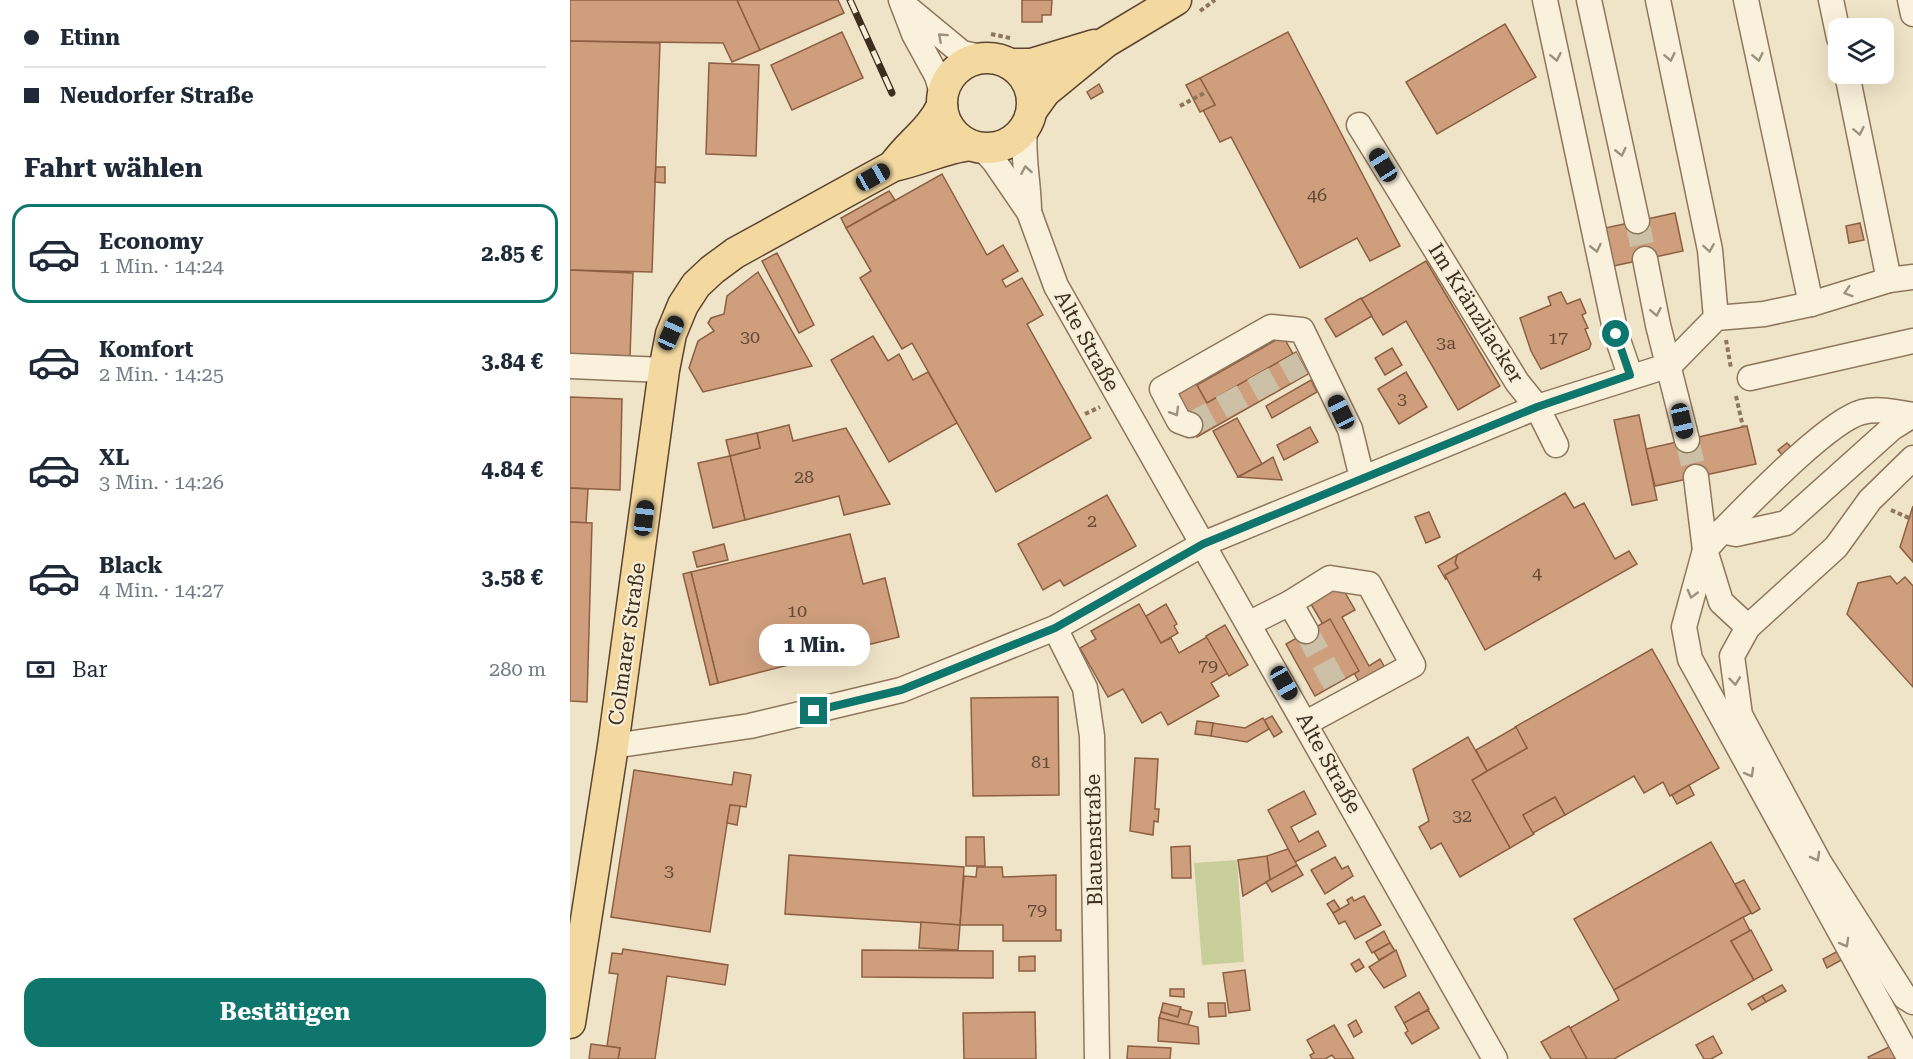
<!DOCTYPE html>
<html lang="de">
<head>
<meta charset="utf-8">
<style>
  body { margin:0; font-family:"Roboto Serif",serif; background:#f6f6f7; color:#1f2937; height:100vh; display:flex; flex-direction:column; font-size:22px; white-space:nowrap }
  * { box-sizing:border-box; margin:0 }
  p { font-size:20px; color:#747a83 }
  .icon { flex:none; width:33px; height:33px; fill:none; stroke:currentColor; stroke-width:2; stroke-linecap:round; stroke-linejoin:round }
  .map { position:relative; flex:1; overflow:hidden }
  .side { display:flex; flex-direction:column; background:#fff; width:570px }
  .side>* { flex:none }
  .guide { display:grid; align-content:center; height:132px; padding:0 24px; background:#fff }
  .buttons { position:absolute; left:1258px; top:18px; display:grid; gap:12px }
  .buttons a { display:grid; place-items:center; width:66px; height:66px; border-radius:12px; background:#fff; box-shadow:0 6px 24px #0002; font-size:30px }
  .end { position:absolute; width:27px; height:27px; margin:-14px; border:8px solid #0f766e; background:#fff; box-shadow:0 0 0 3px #fff }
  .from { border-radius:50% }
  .bubble { position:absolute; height:42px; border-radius:18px; background:#fff; box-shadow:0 6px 24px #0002; font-size:20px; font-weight:700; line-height:42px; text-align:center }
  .car { position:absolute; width:18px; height:36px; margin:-18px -9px; border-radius:8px; box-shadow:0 0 4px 2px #0007; background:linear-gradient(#222 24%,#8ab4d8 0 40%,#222 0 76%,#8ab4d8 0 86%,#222 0) }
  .guide b { display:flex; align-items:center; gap:21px; height:57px; font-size:22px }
  .guide b+b { border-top:2px solid #e0e1e3 }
  .guide i { width:15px; height:15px; background:#1f2937 }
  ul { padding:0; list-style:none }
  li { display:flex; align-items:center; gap:18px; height:99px; margin:0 12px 9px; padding:0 12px; border:3px solid transparent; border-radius:18px }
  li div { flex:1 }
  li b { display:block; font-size:22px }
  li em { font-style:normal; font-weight:700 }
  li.active { border-color:#0f766e }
  li>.icon { width:54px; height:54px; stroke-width:1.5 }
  h2 { padding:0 24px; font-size:27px; line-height:72px }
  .pay { display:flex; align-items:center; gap:15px; height:66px; padding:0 24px; font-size:22px }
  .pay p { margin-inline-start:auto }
  .button { display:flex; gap:12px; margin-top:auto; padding:12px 24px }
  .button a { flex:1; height:69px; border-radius:18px; background:#0f766e; color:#fff; font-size:24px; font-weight:700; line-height:69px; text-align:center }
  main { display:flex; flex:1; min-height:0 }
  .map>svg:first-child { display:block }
</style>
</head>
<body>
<main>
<section class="side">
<div class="guide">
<b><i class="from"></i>Etinn</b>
<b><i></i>Neudorfer Straße</b>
</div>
<h2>Fahrt wählen</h2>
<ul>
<li class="active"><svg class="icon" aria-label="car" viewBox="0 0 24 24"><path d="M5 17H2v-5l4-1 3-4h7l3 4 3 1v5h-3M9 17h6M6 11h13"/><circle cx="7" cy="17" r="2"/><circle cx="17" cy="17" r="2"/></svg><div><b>Economy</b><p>1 Min. · 14:24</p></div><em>2.85 €</em></li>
<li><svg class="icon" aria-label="car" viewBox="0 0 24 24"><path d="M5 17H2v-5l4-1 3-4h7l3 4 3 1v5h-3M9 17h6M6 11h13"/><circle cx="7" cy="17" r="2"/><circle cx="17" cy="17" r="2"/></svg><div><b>Komfort</b><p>2 Min. · 14:25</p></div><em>3.84 €</em></li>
<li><svg class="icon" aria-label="car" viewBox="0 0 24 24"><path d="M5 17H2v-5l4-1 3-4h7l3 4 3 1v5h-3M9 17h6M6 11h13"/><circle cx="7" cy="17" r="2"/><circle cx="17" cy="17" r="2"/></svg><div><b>XL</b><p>3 Min. · 14:26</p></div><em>4.84 €</em></li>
<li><svg class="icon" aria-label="car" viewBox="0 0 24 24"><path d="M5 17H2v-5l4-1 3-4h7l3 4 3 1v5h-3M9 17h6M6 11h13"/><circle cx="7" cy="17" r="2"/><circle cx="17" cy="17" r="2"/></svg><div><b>Black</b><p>4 Min. · 14:27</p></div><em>3.58 €</em></li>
</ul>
<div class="pay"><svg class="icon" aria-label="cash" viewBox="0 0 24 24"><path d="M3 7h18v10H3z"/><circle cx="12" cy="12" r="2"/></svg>Bar<p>280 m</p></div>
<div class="button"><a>Bestätigen</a></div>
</section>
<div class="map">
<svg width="1343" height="1059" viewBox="0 0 1343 1059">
  <rect width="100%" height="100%" fill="#f0e4c8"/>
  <polygon fill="#c9cf9b" points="667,860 674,962 632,965 624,863"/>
  <g fill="#cf9f7d" stroke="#8d5f41" stroke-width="1.5">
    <polygon points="0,0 167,0 190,50 162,62 153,43 0,41"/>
    <polygon points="167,0 268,0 274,13 190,50"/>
    <polygon points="452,0 482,0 481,15 472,15 472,22 452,22"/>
    <polygon points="935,24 966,77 867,134 836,82"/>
    <polygon points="272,32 293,78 222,110 201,65"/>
    <polygon points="718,32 830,246 800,261 787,238 730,268 661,137 650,142 633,110 645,105 630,78"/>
    <polygon points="0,41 90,43 82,272 0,270"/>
    <polygon points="139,63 189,65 186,156 136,154"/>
    <polygon points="630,78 645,105 630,112 616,85"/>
    <polygon points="529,84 533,92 521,99 517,92"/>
    <polygon points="86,167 95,167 95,183 85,182"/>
    <polygon points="372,174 417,255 433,245 448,271 432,280 436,287 452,278 473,315 457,324 521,438 426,492 342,343 332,349 290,278 301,271 276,228"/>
    <polygon points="319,191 325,200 276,228 271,218"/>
    <polygon points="1105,213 1113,251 1034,268 1026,230"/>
    <polygon points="1290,223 1294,240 1279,243 1276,226"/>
    <polygon points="207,253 244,325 229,333 192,261"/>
    <polygon points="856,261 930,386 888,410 836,321 813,335 791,299"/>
    <polygon points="0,270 63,273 60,356 0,354"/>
    <polygon points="188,272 242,366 133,392 119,368 128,341 144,331 138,323 141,318 154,314 157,296"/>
    <polygon points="991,292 997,304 1010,299 1016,313 1012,315 1018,328 1015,329 1021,344 1019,349 971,369 961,351 950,318 981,305 978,297"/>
    <polygon points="791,298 802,316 766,337 755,319"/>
    <polygon points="303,336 318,361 329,354 343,380 358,372 387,423 319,462 261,360"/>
    <polygon points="713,336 723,354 637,403 627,385"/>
    <polygon points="822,348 832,365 815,375 805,358"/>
    <polygon points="726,352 738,374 627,437 602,393 624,380 637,403"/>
    <polygon points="836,372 857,407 829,424 808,389"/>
    <polygon points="741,380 747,392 702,418 696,406"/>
    <polygon points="0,397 52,399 50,490 0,488"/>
    <polygon points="1069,415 1087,500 1062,505 1044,420"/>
    <polygon points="667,418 692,464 668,477 643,431"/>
    <polygon points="219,425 223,441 276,428 320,504 274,515 269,496 175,520 160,456 190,448 187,433"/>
    <polygon points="1177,426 1186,464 1085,486 1076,449"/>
    <polygon points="740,427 748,442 714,460 707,445"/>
    <polygon points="187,433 190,448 160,456 156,440"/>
    <polygon points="1217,443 1222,448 1213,456 1208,450"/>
    <polygon points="160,456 175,520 143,528 128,463"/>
    <polygon points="703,457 712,480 668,477 692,464"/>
    <polygon points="0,488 18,489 16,523 0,522"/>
    <polygon points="995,493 1004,508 1014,503 1045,559 1059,551 1067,564 915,650 875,575 888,568 885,563 887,555"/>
    <polygon points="537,495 566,546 494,586 490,580 473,590 448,544"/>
    <polygon points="1343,506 1343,562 1330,547"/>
    <polygon points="859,512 870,537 856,543 845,517"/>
    <polygon points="0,522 22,523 17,702 0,701"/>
    <polygon points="280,534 293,584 315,578 329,637 148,683 121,572"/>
    <polygon points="154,544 158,560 127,567 123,552"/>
    <polygon points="887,555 885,563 888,568 875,575 876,580 868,566"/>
    <polygon points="121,572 148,683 140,685 113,574"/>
    <polygon points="1320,576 1327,584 1335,577 1343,586 1343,687 1277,614 1288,583"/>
    <polygon points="769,582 785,610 772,617 799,666 810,659 819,675 793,689 758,626 755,628 738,599"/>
    <polygon points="569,604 591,643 601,638 609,653 637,637 658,673 641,683 649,696 598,725 591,712 572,723 553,689 538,697 510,648 526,639 521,631"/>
    <polygon points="596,604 607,624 604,626 608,633 591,643 576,616"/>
    <polygon points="760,619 789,671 745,696 716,644"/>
    <polygon points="655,625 678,665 659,676 636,636"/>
    <polygon points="1082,649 1149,768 1100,796 1093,782 1074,793 1064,776 995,815 985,797 953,815 964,834 940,848 902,780 957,748 945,727"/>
    <polygon points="488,697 489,795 403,796 401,698"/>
    <polygon points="702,716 712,732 704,737 694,720"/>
    <polygon points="693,718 699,729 677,742 641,736 643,723 675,728"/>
    <polygon points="627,721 643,723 641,736 625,734"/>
    <polygon points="946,727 957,748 917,771 906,750"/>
    <polygon points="898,737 917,771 902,780 940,848 890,877 871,843 861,849 849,827 859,821 843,769"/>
    <polygon points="565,758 588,759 585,809 589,809 588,822 584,821 583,835 560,831"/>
    <polygon points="64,770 162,785 164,772 181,775 176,807 160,805 140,932 41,917"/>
    <polygon points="1119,785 1124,795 1107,804 1102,795"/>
    <polygon points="734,791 746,814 721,827 729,842 748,831 756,846 725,862 698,810"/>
    <polygon points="985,797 995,815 963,833 953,815"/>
    <polygon points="160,805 170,806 167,825 157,823"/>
    <polygon points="396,837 414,837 415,866 396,866"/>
    <polygon points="1141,842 1181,913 1044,990 1004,919"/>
    <polygon points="620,846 621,878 602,878 601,847"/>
    <polygon points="718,849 727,865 700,880 697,856"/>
    <polygon points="219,855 394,867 390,925 215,914"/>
    <polygon points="697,856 700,880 673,896 668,860"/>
    <polygon points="765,857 772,869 778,866 783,876 755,894 741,870"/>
    <polygon points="727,865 733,875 702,892 696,882"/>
    <polygon points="407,867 432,867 433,877 486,875 486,930 491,930 491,941 433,941 433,925 390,925 394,876 406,877"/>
    <polygon points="1174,880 1190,909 1182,914 1165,884"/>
    <polygon points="794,896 811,925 785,939 775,921 769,924 763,913 779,904 777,900 782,897 784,901"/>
    <polygon points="764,900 770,909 763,913 757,904"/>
    <polygon points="1173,917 1180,931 1161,941 1184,980 1044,1059 1017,1059 1000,1028 1049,1000 1044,990"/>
    <polygon points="351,922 390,925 388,950 349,948"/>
    <polygon points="1181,930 1202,970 1184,980 1161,941"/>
    <polygon points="814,931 820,943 802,953 796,942"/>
    <polygon points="820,943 825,951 809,960 804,952"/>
    <polygon points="53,949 158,965 155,985 97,976 85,1059 48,1059 50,1048 37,1046 48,974 39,973 42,953 52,954"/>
    <polygon points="292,950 423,951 423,978 292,977"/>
    <polygon points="826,950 836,976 814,988 799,967"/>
    <polygon points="1270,950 1275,958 1257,968 1253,959"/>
    <polygon points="465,956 465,971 449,971 449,957"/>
    <polygon points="789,959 794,967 786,972 781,964"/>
    <polygon points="675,970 680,1010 659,1013 653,973"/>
    <polygon points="1212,985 1216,991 1196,1002 1192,996"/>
    <polygon points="600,989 614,989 614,997 600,996"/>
    <polygon points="849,992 859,1009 834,1023 825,1007"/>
    <polygon points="1192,996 1196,1002 1182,1010 1178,1004"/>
    <polygon points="593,1003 611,1007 608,1017 591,1012"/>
    <polygon points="638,1003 655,1003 656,1016 639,1017"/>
    <polygon points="610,1009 622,1012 618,1025 589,1018 591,1012 608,1017"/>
    <polygon points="858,1010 869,1028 842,1044 835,1033 838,1031 834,1023"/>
    <polygon points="465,1012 466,1059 394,1059 393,1013"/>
    <polygon points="589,1018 628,1027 629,1044 588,1041"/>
    <polygon points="786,1020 792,1032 784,1037 778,1025"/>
    <polygon points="764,1025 784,1059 765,1059 762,1055 755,1059 742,1059 740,1055 744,1053 737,1040"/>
    <polygon points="999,1026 1000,1028 1017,1059 981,1059 971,1042"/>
    <polygon points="1143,1036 1152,1053 1141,1059 1134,1059 1126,1045"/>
    <polygon points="21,1044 50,1048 48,1059 19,1059"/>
    <polygon points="1323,1045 1329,1059 1299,1059 1298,1057"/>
    <polygon points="558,1046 601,1048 600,1059 557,1059"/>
  </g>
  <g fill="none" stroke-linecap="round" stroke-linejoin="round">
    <g stroke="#ccc0a6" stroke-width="24" stroke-dasharray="24 12" stroke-linecap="butt">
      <polyline points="1067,221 1075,259"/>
      <polyline points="620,425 732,363"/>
      <polyline points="1117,440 1126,477"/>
      <polyline points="736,631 765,684"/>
    </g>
    <g stroke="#8d765c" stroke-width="27">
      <g id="minor">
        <polyline points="331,0 344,34 367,76 373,97"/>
        <polyline points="975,0 1046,334 1060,375"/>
        <polyline points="1019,0 1067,221"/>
        <polyline points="1088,0 1140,250 1146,318"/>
        <polyline points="1176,0 1241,304"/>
        <polyline points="1261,0 1269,38"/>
        <polyline points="1340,0 1343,14"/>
        <polyline points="334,5 392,53 416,58"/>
        <path d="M455,128C452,157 459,183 459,212"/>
        <polyline points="411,147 424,161 459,212 486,286 925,1059"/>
        <polyline points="1075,259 1088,325 1117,440"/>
        <polyline points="1319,280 1343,277"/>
        <polyline points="0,366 94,370"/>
        <polyline points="1180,378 1343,341"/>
        <polyline points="620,425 609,421 592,389 701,327 732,330 780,429 792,478"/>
        <polyline points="986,445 967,407 1100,365 1146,318 1194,314 1241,304 1319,280 1277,74"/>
        <polyline points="1343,458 1300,500 1266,547 1178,627 1162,656 1170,715 1249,862 1335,997 1343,1002"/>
        <polyline points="1126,477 1135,550 1114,627 1120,659 1340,1059"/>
        <path d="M1152,531C1180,503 1258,421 1292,412C1309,408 1326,412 1343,415"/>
        <polyline points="720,603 736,631"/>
        <polyline points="680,623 720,603 760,578 799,584 843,665 736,723"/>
        <polyline points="1178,627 1151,602 1135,550 1152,531 1166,534 1216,523 1322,428 1343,415"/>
        <polyline points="485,628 515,688 522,736 527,1059"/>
        <polyline points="43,746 180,726 331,690 485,628 633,544 967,407 947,382 789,125"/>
      </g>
    </g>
    <g stroke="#5b4430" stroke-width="33">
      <g id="major">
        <circle cx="417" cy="103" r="45"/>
        <polyline points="440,64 461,64 524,45"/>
        <polyline points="462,110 475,92 536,42 606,0"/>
        <path d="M323,166C338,144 360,131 372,106"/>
        <path d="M0,1023L43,746L94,370L101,334L113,305L126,285L142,270L165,253L323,166C350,161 373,148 400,145"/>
      </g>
    </g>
    <g stroke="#8d765c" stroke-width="4" stroke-dasharray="4.5 3" stroke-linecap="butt">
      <polyline points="630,11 645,0"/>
      <polyline points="421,34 440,38"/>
      <polyline points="610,106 638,91"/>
      <polyline points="1156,340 1161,368"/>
      <polyline points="1166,396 1173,427"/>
      <polyline points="515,414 530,407"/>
      <polyline points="1321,510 1339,518"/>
    </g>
    <use href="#minor" stroke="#faf1dc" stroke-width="24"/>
    <use href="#major" stroke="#f3d9a0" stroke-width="30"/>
    <g stroke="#3d2e20" stroke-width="7">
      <polyline id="rail" points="280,0 322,93"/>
    </g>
    <use href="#rail" stroke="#f7eed8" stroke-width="4.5" stroke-dasharray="14" stroke-linecap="butt"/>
  </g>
  <defs><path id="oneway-chevron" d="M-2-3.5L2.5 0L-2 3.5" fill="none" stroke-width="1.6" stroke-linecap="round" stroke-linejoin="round" transform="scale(1.5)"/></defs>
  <g stroke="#9c907e">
    <use href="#oneway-chevron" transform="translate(372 37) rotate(-138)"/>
    <use href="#oneway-chevron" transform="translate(986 57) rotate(78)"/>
    <use href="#oneway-chevron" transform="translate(1100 57) rotate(78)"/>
    <use href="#oneway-chevron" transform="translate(1188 57) rotate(78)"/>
    <use href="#oneway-chevron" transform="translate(1289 131) rotate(78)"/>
    <use href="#oneway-chevron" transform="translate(1051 152) rotate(77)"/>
    <use href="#oneway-chevron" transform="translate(456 170) rotate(-100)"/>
    <use href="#oneway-chevron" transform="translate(1026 248) rotate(77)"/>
    <use href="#oneway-chevron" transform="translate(1139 248) rotate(81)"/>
    <use href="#oneway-chevron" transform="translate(1278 292) rotate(163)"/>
    <use href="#oneway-chevron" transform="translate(1086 312) rotate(79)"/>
    <use href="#oneway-chevron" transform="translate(605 412) rotate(59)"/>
    <use href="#oneway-chevron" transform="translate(1122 594) rotate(105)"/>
    <use href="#oneway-chevron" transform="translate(1165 681) rotate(83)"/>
    <use href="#oneway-chevron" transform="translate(1180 773) rotate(61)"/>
    <use href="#oneway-chevron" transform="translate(1246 857) rotate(61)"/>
    <use href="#oneway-chevron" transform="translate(1275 943) rotate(61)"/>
  </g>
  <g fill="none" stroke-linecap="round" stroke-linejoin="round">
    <polyline stroke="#0f766e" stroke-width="8" points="244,711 331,690 485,628 633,544 967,407 1060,375 1046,334"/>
  </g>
  <g text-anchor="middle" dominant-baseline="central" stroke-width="4.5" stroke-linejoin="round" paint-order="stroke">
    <g font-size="18" fill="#624a37">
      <text x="747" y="194">46</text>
      <text x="180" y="336">30</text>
      <text x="988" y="337">17</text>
      <text x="876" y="342">3a</text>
      <text x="832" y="398">3</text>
      <text x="234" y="476">28</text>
      <text x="522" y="520">2</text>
      <text x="967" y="572">4</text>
      <text x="227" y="610">10</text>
      <text x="638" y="665">79</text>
      <text x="471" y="761">81</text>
      <text x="892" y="815">32</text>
      <text x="99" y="870">3</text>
      <text x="467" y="909">79</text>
    </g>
    <g font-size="21" fill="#3d2e20" stroke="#f7eed8">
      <text transform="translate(906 313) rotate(58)">Im Kränzliacker</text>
      <text transform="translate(517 341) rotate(61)">Alte Straße</text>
      <text transform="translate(57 644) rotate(-82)">Colmarer Straße</text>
      <text transform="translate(759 763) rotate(61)">Alte Straße</text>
      <text transform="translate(524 840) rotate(-91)">Blauenstraße</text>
    </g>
  </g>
</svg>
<div class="buttons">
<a><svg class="icon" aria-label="layers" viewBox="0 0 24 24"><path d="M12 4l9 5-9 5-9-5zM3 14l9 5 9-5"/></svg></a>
</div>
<i class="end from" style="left:1046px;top:334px"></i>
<i class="end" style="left:244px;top:711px"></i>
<div class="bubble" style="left:189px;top:624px;width:111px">1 Min.</div>
<i class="car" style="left:813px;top:165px;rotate:328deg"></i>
<i class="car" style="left:303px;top:177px;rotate:61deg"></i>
<i class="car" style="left:101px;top:333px;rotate:24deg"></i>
<i class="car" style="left:771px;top:412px;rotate:334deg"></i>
<i class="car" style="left:1112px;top:421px;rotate:167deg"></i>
<i class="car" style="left:74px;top:518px;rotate:7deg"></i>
<i class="car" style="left:714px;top:683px;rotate:151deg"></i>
</div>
</main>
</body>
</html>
